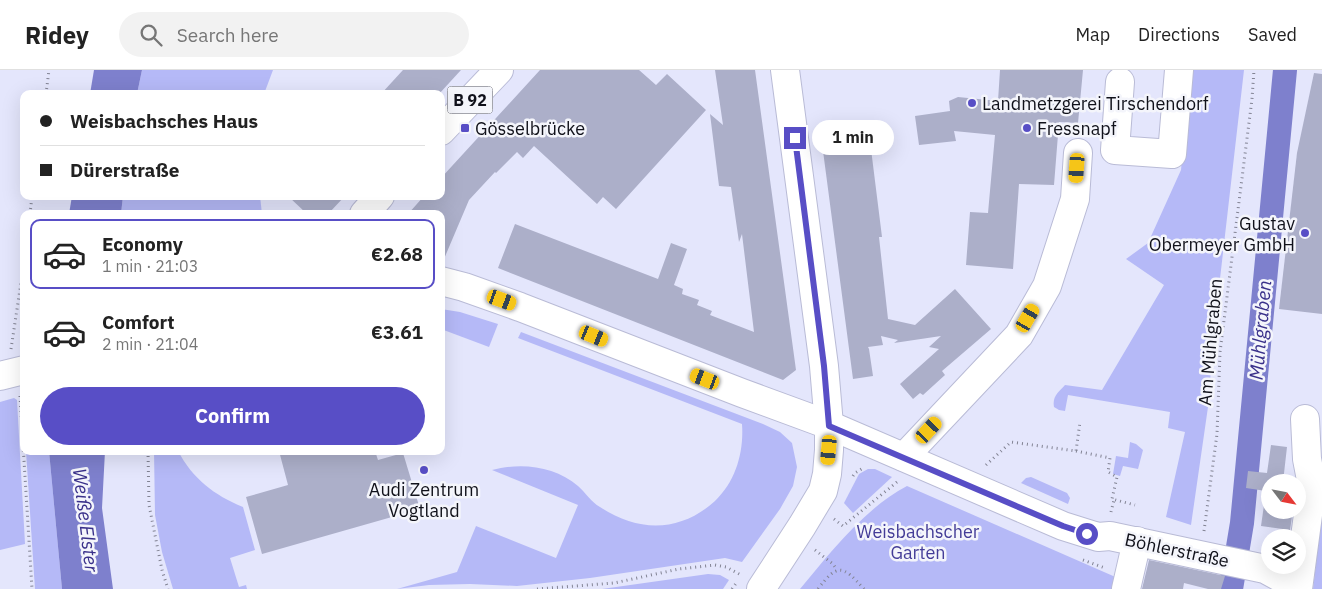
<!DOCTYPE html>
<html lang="en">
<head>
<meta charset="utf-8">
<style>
  body { margin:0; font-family:"IBM Plex Sans",sans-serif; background:#f2f2f2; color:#222; height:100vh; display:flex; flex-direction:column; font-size:19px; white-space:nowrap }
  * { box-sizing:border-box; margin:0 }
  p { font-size:16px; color:#767676 }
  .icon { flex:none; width:28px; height:28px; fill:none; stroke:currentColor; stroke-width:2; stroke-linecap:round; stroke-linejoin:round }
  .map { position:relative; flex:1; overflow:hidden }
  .side { position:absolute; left:20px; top:140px; width:425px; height:245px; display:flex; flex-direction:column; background:#fff; border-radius:10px; box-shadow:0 5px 20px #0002 }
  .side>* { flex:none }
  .banner { position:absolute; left:20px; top:20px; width:425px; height:110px; border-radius:10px; box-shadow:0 5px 20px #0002; display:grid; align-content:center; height:110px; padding:0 20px; background:#fff }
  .needle { width:32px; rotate:122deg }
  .fabs { position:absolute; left:1261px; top:404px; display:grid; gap:10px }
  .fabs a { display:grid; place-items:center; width:45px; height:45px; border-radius:50%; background:#fff; box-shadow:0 5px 20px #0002; font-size:25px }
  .end { position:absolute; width:22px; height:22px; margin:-11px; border:6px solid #584ec6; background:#fff; box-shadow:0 0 0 2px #fff }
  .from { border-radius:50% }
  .bubble { position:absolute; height:35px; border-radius:18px; background:#fff; box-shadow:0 5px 20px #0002; font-size:16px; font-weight:800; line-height:35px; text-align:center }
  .car { position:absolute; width:15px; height:30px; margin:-15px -8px; border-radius:6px; box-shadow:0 0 4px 1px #0007; background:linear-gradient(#f5c518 24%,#345 0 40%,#f5c518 0 76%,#345 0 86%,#f5c518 0) }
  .banner b { display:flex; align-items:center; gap:18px; height:48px; font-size:19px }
  .banner b+b { border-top:1px solid #e0e0e0 }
  .banner i { width:12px; height:12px; background:#222 }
  ul { padding:9px 0 0; list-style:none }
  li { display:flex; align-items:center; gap:15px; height:70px; margin:0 10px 8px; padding:0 10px; border:2px solid transparent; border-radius:10px }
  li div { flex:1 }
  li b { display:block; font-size:19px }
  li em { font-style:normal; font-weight:800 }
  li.on { border-color:#584ec6 }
  li>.icon { width:45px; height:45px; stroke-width:1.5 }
  .button { display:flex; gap:10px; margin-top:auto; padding:10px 20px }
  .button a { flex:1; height:58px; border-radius:30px; background:#584ec6; color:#fff; font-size:20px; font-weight:800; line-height:58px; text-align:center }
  header { display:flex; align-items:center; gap:30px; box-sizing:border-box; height:70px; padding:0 25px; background:#fff; border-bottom:1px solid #e0e0e0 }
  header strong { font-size:24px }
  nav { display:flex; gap:28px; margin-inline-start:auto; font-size:18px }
  .search { width:350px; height:45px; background:#f2f2f2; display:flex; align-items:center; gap:12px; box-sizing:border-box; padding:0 18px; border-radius:28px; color:#767676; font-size:19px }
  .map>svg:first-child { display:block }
</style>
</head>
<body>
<header>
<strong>Ridey</strong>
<div class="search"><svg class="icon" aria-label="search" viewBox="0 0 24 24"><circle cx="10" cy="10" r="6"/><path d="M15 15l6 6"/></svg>Search here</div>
<nav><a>Map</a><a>Directions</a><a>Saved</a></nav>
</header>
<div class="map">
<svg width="1322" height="519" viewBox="0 0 1322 519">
  <rect width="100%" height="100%" fill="#e4e6fc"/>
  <g fill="#b5b9f7">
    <polygon points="142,0 273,0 264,24 137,24"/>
    <path d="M1190,0H1244L1214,261L1208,337L1191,455L1166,447L1185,362L1168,358L1170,342L1068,325L1065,341L1059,340L1054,337C1052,326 1059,322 1065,315L1102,320L1164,215L1126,189L1148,173L1181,100Z"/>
    <polygon points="123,126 260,126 262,144 121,144"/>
    <polygon points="441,239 460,242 498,254 489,277 441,259"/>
    <path d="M521,262L763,354L780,362L792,373L797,397L793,416L780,439L742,492L725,488L590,508L517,516L470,514L429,515L397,519L457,502L476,456L556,488L578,435L492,400C521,392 555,396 578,416C586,423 591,432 600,437C639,463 681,462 715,431C736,411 744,382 742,354L518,268Z"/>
    <polygon points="14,328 17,330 25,474 0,480 0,332"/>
    <polygon points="1130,372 1136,374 1143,380 1138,399 1123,396 1120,406 1113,404 1116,386 1128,388"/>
    <polygon points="26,381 49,381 62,519 35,519"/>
    <path d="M154,381H178C193,409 214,425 243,437L255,480L230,488L239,517L246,515L247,519H173L162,482L155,445Z"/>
    <polygon points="868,399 875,399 892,407 853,443 844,433 859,404"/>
    <polygon points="1031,407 1067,423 1070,428 1068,434 1021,413 1026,408"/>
    <path d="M907,416L1120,509L1118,519H800C829,484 866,437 907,416Z"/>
    <polygon points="1322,443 1322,519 1313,519"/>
    <polygon points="708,504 720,505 729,510 723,519 602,519"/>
  </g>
  <g fill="#7e80cd">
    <polygon points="94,0 142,0 137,24 90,24"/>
    <polygon points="72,126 123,126 121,144 69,144"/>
    <polygon points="49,381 105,381 102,438 113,519 62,519"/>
  </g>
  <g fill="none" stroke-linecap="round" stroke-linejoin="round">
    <polyline stroke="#7e80cd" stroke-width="24" points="1231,519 1242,453 1285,0"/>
  </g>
  <g fill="#acafc9">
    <polygon points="403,0 461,0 439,24 381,24"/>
    <polygon points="540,0 639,0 656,15 667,4 706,40 616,139 603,127 597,134 534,76 523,88 517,82 496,103 495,102 469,130 441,196 441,144 408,144 424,126 441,126 441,108"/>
    <polygon points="715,0 755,0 796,300 783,310 498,198 515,154 658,209 671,173 687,179 674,215 683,219 682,224 699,230 697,235 712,241 710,245 754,262 742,164 739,172 731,117 719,116 710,44 723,55"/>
    <polygon points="1000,0 1083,0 1078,53 1059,52 1054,115 1019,114 1013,199 966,195 970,142 988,143 995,65 954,61 956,71 919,75 915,46 950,41 949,31 958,27 998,31"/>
    <polygon points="1314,3 1322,4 1322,244 1279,239 1297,83"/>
    <polygon points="858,53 860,72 870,71 882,167 879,167 888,249 915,255 955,219 991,259 942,301 945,305 923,325 920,323 913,329 900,314 939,279 929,277 941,266 894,273 898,270 881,266 883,275 868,277 869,279 873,306 853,309 820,58"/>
    <polygon points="288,126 345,126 328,144 307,144"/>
    <polygon points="1271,375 1287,377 1283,412 1270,412 1270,440 1293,440 1290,460 1261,456 1266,421 1246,418 1248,401 1267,403"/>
    <polygon points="279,381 375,381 378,390 403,383 420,439 262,484 246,427 288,415"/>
    <polygon points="1149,490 1225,506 1221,519 1208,519 1184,513 1183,519 1142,519"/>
  </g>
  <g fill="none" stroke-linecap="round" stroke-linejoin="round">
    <g stroke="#b9bbd6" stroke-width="30">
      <g id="minor">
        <polyline points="1120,12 1115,80 1172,84 1179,0"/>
        <polyline points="441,211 464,217 520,237 742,323 829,355 1063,456 1098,467 1110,466 1265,499 1287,511 1294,519"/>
        <polyline points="904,387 1019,265 1047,216 1075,129 1078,83"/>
        <polyline points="761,519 802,456 823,421 827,404 829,380 829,355 824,296 785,0"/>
        <polyline points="1126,519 1137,471"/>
        <polyline points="1298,519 1312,415 1307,389 1305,349"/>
      </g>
    </g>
    <g stroke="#b9bbd6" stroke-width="30">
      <g id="major">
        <polyline points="441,61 499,0"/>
        <polyline points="364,144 380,126"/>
        <polyline points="0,306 24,300"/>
      </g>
    </g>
    <g stroke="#828393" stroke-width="3" stroke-dasharray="1 4" stroke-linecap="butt">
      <polyline points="46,24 49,0"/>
      <polyline points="30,144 32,126"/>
      <polyline points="11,279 24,193"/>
      <polyline points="20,326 32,519"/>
      <polyline points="148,381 149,435 162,500 168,519"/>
      <polyline points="1076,381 1110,388 1108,402 1117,407 1112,429 1135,435"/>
      <polyline points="986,395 1011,372 1076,381 1080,352"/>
      <polyline points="853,406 855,403 863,398"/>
      <polyline points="1111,442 1114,430"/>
      <polyline points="834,449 843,456 897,412"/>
      <polyline points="1204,461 1217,364 1220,282 1252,29 1254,0"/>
      <polyline points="815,480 833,494 837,500"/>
      <polyline points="1083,490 1105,498"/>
      <polyline points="537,519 614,513 679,499 715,495 726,497 741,505 742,504"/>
      <polyline points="732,519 737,512"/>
      <path d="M818,519C837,494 842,494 864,519"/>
    </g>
    <use href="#minor" stroke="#fff" stroke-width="28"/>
    <use href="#major" stroke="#fff" stroke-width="28"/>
  </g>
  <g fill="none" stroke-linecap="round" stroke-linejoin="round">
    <polyline stroke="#584ec6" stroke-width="6" points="795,68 824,296 829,356 1063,456 1087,464"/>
  </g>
  <g fill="#584ec6" stroke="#f4f5fb" stroke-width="2">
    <circle cx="972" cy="33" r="5"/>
    <rect x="460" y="53" width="10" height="10" rx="2.5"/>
    <circle cx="1027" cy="58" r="5"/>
    <circle cx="1305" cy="163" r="5"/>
    <circle cx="424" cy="400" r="5"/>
  </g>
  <g text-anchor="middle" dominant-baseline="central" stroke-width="5" stroke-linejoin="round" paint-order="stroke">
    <rect fill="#f4f5fb" stroke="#54555e" stroke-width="1" x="447.5" y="16.5" width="45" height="27" rx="4"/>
    <g font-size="16" font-weight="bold" fill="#10111a">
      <text x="470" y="30">B 92</text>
    </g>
    <g font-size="18" fill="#10111a" stroke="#f4f5fb" text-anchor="start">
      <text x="982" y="33">Landmetzgerei Tirschendorf</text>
      <text x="475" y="58">Gösselbrücke</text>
      <text x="1037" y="58">Fressnapf</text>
      <text x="1295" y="153" text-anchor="end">Gustav<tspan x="1295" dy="21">Obermeyer GmbH</tspan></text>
      <text x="424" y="419" text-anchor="middle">Audi Zentrum<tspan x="424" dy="21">Vogtland</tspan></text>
    </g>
    <g font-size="18" fill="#10111a" stroke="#f4f5fb">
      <text transform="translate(1210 272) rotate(-85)">Am Mühlgraben</text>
      <text transform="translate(1177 480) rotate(12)">Böhlerstraße</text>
    </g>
    <g font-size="18" fill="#443d98" stroke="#f4f5fb">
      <text x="918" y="461">Weisbachscher<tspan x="918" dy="21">Garten</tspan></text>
    </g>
    <g font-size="19" font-style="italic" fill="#39308a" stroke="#f4f5fb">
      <text transform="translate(1260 260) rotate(-85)">Mühlgraben</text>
      <text transform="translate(86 450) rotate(83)">Weiße Elster</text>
    </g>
  </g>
</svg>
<div class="fabs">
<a><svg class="needle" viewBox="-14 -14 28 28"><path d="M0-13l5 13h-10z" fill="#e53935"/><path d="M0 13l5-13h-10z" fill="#767676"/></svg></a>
<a><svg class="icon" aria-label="layers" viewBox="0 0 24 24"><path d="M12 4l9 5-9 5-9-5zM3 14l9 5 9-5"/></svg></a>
</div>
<i class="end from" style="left:1087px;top:464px"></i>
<i class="end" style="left:795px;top:68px"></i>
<div class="bubble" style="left:812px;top:50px;width:82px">1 min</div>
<i class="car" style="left:1077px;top:98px;rotate:184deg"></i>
<i class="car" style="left:502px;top:230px;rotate:110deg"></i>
<i class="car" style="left:1028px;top:248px;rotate:30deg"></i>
<i class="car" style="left:594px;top:266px;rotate:112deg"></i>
<i class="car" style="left:705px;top:309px;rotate:291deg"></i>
<i class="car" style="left:929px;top:360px;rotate:43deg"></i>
<i class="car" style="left:829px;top:380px;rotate:185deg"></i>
<div class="banner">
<b><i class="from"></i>Weisbachsches Haus</b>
<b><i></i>Dürerstraße</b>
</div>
<section class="side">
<ul>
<li class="on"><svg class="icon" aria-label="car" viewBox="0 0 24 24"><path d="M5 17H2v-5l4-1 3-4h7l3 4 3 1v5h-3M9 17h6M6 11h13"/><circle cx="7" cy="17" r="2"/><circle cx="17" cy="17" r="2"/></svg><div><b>Economy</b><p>1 min · 21:03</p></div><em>€2.68</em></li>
<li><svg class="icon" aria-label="car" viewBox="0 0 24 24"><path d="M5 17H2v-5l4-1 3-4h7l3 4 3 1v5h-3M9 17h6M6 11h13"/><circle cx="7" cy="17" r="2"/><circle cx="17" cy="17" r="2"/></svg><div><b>Comfort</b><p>2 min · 21:04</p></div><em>€3.61</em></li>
</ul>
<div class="button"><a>Confirm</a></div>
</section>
</div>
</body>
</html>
